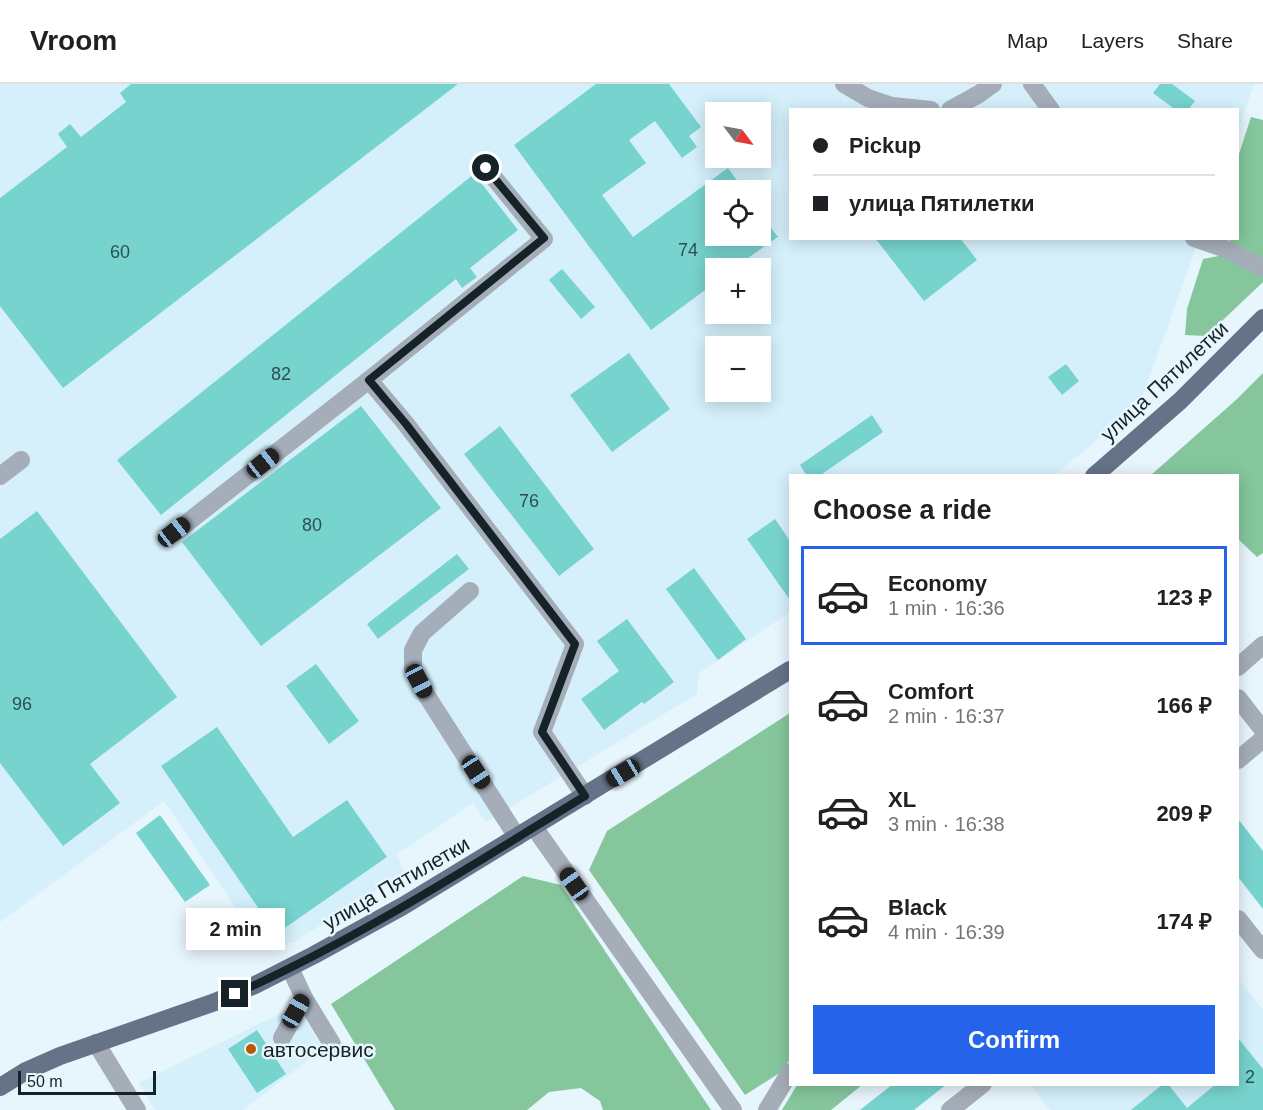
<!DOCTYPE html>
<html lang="en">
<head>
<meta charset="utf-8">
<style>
  body { margin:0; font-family:Helvetica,sans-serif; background:#f2f2f2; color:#202124; height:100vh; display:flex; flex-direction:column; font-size:22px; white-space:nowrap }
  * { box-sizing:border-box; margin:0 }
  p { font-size:20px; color:#757577 }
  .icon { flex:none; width:33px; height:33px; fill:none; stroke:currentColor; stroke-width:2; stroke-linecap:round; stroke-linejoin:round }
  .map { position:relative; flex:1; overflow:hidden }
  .panel { position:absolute; left:789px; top:390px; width:450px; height:612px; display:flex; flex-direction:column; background:#fff; border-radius:0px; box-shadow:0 3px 15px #0003 }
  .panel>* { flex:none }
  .guide { position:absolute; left:789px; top:24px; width:450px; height:132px; border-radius:0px; box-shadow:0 3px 15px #0003; display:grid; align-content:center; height:132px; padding:0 24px; background:#fff }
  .needle { width:39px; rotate:122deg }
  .tools { position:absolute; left:705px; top:18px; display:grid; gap:12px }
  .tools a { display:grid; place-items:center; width:66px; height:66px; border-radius:0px; background:#fff; box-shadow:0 3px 15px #0003; font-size:30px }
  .scale { position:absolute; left:18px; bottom:15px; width:138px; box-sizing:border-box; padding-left:6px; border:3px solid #152329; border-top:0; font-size:16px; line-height:21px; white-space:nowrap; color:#152329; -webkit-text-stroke:4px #e7f5fc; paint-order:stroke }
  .end { position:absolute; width:27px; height:27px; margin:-14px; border:8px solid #152329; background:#fff; box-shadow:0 0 0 3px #fff }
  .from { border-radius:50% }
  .bubble { position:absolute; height:42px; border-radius:0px; background:#fff; box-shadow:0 3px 15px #0003; font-size:20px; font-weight:800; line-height:42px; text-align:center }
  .car { position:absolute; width:18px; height:36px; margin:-18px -9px; border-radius:8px; box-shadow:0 0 4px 2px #0007; background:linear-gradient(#222 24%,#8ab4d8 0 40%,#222 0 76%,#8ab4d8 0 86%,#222 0) }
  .guide b { display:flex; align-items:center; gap:21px; height:57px; font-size:22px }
  .guide b+b { border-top:2px solid #e0e0e0 }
  .guide i { width:15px; height:15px; background:#202124 }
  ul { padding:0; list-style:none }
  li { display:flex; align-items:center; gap:18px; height:99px; margin:0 12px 9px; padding:0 12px; border:3px solid transparent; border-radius:0px }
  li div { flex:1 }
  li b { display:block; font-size:22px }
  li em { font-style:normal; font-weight:800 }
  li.selected { border-color:#2563eb }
  li>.icon { width:54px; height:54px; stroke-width:1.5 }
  h2 { padding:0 24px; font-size:27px; line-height:72px }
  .button { display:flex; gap:12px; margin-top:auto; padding:12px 24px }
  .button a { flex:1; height:69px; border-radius:0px; background:#2563eb; color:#fff; font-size:24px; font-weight:800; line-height:69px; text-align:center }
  header { display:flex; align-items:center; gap:36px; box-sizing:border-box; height:84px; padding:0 30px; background:#fff; border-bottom:2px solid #e0e0e0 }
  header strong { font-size:28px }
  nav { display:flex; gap:33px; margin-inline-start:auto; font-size:21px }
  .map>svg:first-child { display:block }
</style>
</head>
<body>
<header>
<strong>Vroom</strong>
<nav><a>Map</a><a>Layers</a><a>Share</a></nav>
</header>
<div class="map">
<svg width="1263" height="1026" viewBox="0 0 1263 1026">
  <rect width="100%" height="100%" fill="#e7f5fc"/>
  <g fill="#d5f0fb" fill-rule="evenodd">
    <path d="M0,0H1254L1238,47V26H790V154L1199,155L1139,322L1054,391L790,392V528L699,589L697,610L486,738L473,719L397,770L404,788L296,857L273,863L265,862L255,852L164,717L0,838ZM716,28H760V74H716ZM716,106H760V152H716ZM716,184H760V230H716ZM716,262H760V308H716Z"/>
    <polygon points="1238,895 1263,926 1263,1026 1050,1026 1030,1001 1238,1000"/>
    <polygon points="291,924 302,930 323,965 243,1026 155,1026 139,999"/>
  </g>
  <g fill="#85c69d">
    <polygon points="1251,33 1263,36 1263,198 1206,252 1185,251 1187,225 1203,175 1224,171 1230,156 1229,155 1238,154 1238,73"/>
    <polygon points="1263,289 1263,469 1257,473 1238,455 1238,392 1151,391 1236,316"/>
    <polygon points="790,629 790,975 781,988 745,1011 589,786 607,747"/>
    <polygon points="523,792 561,801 711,1026 603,1026 600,1017 581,1004 549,1008 527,1026 395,1026 331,920"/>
    <polygon points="797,1001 797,1000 862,1001 831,1026 782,1026"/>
  </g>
  <g fill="#77d3ce">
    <polygon points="131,0 458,0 63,304 0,222 0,114 67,63 58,50 70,40 81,53 126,18 120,9"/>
    <polygon points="596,0 669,0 701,43 689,52 697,63 682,74 655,37 629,56 646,79 602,111 633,153 728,84 744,106 716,106 716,152 760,152 760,129 777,152 779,152 734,184 716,184 716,198 651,246 514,61"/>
    <polygon points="1160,0 1172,0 1195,17 1188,26 1176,26 1153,9"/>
    <polygon points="474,90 518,146 470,184 477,193 462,204 456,195 161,431 117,376"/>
    <polygon points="875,154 960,154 977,176 924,217"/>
    <polygon points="562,185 595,223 581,235 549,196"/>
    <polygon points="629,269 670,325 612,368 570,311"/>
    <polygon points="1066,280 1079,297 1062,311 1048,293"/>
    <polygon points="361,322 441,424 261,562 182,458"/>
    <polygon points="872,331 883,348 819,392 807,392 800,381"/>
    <polygon points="500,342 594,465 559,492 464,370"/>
    <polygon points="37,427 177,613 90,680 120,719 63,762 0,679 0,455"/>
    <polygon points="775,435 790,457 790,516 747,455"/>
    <polygon points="457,470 469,485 378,555 367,540"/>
    <polygon points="694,484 746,555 718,576 666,505"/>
    <polygon points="627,535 674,598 644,620 642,618 604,646 581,615 619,587 597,557"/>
    <polygon points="316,580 359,637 329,660 286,602"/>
    <polygon points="217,643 293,753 347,716 387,773 276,850 161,682"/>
    <polygon points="160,731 210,801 185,818 136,749"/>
    <polygon points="1238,735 1263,767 1263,825 1238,793"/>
    <polygon points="257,946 286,990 257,1009 228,965"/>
    <polygon points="1238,954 1263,985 1263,1026 1131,1026 1163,1000 1168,1000 1187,1024 1216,1000 1238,1000"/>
    <polygon points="893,1000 947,1000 914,1026 860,1026"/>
  </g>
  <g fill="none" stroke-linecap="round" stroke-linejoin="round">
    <g stroke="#a5adb9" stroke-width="18">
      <polyline points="844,0 868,14 892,22 931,26"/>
      <polyline points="1032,0 1051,26"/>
      <polyline points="950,26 979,10 993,0"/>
      <polyline points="1194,154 1226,165 1263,184"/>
      <polyline points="369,296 406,340 575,560 542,648 585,712"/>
      <polyline points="0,392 21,376"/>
      <polyline points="174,449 369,296 544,155 486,84"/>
      <polyline points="470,507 422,549 413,566 413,585 425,609 517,753"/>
      <polyline points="1238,583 1263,561"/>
      <polyline points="1238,614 1263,646"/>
      <polyline points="1238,676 1263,655"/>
      <polyline points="534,743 733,1026"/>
      <polyline points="1238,835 1263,866"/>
      <polyline points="290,884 304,914 332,960"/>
      <polyline points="282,954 304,914"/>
      <polyline points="96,959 137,1026"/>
      <polyline points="767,1026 790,988"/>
      <polyline points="950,1026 983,1000"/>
    </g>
    <g stroke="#657288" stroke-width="18">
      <polyline points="1094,392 1180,317 1263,234"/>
      <polyline points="0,1003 26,987 60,972 215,918 255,901 314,871 403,822 790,586"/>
    </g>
  </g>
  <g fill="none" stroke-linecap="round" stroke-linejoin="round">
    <path stroke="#152329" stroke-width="8" d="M235,910C358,855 471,782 585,712L542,648L575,560L406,340L369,296L544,154L486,84"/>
  </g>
  <circle fill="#b65902" stroke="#e7f5fc" stroke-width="2" cx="251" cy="965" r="6"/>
  <g text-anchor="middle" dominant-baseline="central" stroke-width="5" stroke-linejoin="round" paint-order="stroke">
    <g font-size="18" fill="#2e4f52">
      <text x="688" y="166">74</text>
      <text x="120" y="168">60</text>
      <text x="281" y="290">82</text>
      <text x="529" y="417">76</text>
      <text x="312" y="441">80</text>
      <text x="22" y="620">96</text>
      <text x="1250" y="993">2</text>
    </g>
    <g font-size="21" fill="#152329" stroke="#e7f5fc">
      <text transform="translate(1164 297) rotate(-43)">улица Пятилетки</text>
      <text transform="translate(396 799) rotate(-30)">улица Пятилетки</text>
    </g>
    <g font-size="21" fill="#152329" stroke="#e7f5fc" text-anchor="start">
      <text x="263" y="965">автосервис</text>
    </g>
  </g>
</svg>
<div class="tools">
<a><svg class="needle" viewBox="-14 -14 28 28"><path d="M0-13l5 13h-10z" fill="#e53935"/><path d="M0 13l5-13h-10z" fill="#757577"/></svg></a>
<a><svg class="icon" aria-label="locate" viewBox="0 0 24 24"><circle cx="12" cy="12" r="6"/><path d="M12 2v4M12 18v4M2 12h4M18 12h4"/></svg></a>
<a>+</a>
<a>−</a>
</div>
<div class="scale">50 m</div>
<i class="end from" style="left:486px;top:84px"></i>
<i class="end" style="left:235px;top:910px"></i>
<div class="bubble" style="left:186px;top:824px;width:99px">2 min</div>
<i class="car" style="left:263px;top:379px;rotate:52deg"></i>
<i class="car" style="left:174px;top:448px;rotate:52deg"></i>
<i class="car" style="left:419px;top:597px;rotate:152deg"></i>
<i class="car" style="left:476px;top:688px;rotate:147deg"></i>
<i class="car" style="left:623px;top:689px;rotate:239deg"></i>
<i class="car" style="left:574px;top:800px;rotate:325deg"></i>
<i class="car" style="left:296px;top:927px;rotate:29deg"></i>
<div class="guide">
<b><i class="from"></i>Pickup</b>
<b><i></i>улица Пятилетки</b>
</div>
<section class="panel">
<h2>Choose a ride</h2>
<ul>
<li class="selected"><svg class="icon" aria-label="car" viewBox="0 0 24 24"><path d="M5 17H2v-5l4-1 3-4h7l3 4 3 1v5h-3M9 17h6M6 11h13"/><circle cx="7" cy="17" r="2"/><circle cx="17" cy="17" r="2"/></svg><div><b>Economy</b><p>1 min · 16:36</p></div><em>123 ₽</em></li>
<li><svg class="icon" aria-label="car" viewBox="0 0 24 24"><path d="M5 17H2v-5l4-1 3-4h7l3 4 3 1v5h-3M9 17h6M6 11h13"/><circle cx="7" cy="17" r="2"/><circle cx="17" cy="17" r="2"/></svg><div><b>Comfort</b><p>2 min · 16:37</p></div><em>166 ₽</em></li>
<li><svg class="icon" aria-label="car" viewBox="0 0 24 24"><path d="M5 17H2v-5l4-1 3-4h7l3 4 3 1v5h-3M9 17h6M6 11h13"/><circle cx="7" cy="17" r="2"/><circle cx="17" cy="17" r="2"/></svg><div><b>XL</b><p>3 min · 16:38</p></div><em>209 ₽</em></li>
<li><svg class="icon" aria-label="car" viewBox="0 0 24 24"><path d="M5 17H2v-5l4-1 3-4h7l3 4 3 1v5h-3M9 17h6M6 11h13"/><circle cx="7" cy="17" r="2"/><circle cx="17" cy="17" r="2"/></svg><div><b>Black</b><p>4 min · 16:39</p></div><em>174 ₽</em></li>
</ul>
<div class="button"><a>Confirm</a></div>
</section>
</div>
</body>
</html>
